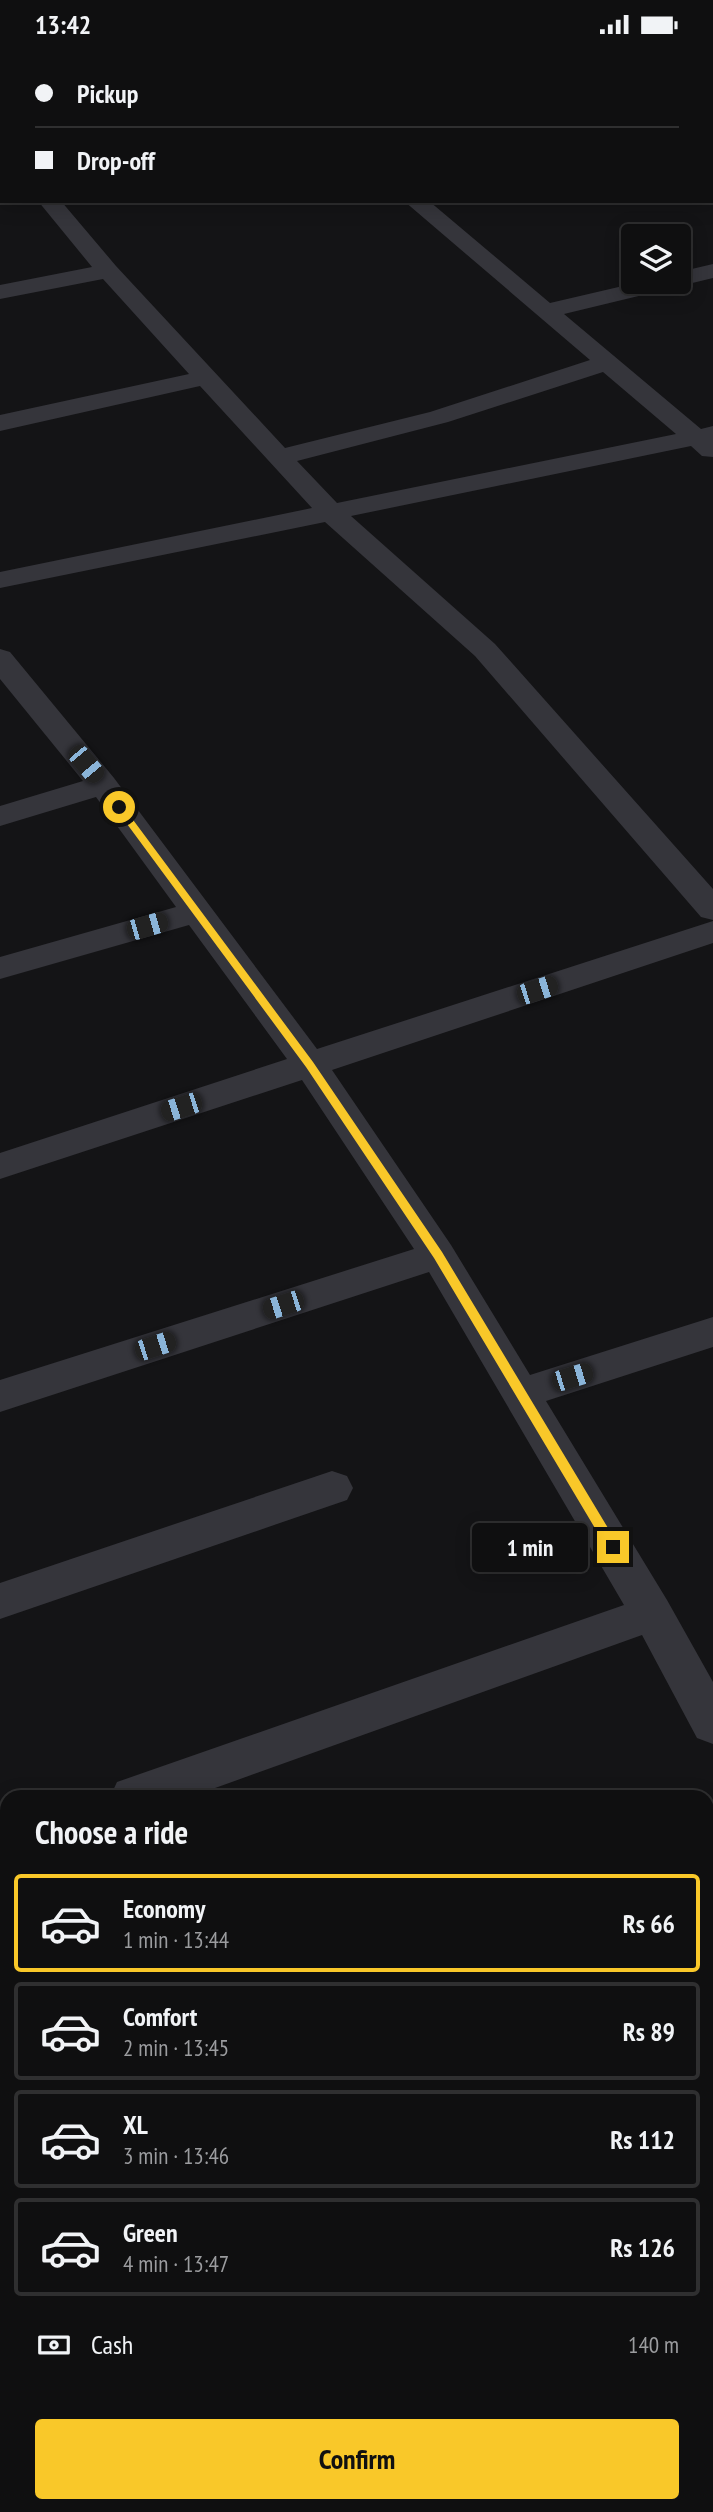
<!DOCTYPE html>
<html lang="en">
<head>
<meta charset="utf-8">
<style>
  body { margin:0; font-family:"PT Sans Narrow",sans-serif; background:#1d1d1e; color:#f1f3f6; height:100vh; display:flex; flex-direction:column; font-size:26px; white-space:nowrap }
  * { box-sizing:border-box; margin:0 }
  p { font-size:23px; color:#9b9c9f }
  .icon { flex:none; width:38px; height:38px; fill:none; stroke:currentColor; stroke-width:2; stroke-linecap:round; stroke-linejoin:round }
  .map { position:relative; flex:1; overflow:hidden }
  .panel { position:absolute; left:0px; top:1741px; width:714px; height:723px; display:flex; flex-direction:column; background:#0f0f10; border-radius:21px 21px 0 0; box-shadow:0 4px 18px #0003,0 0 0 2px #2f2f30 }
  .panel>* { flex:none }
  .hud { position:absolute; left:0px; top:0px; width:714px; height:154px; box-shadow:0 4px 18px #0003,0 0 0 2px #2f2f30; display:grid; align-content:center; height:154px; padding:0 35px; background:#0f0f10 }
  .buttons { position:absolute; left:621px; top:175px; display:grid; gap:14px }
  .buttons a { display:grid; place-items:center; width:70px; height:70px; border-radius:7px; background:#0f0f10; box-shadow:0 4px 18px #0003,0 0 0 2px #2f2f30; font-size:35px }
  .end { position:absolute; width:32px; height:32px; margin:-16px; border:9px solid #f9c829; background:#111; box-shadow:0 0 0 4px #111 }
  .from { border-radius:50% }
  .bubble { position:absolute; height:49px; border-radius:7px; background:#0f0f10; box-shadow:0 4px 18px #0003,0 0 0 2px #2f2f30; font-size:23px; font-weight:800; line-height:49px; text-align:center }
  .car { position:absolute; width:21px; height:42px; margin:-21px -10px; border-radius:9px; box-shadow:0 0 5px 2px #0007; background:linear-gradient(#222 24%,#8ab4d8 0 40%,#222 0 76%,#8ab4d8 0 86%,#222 0) }
  .hud b { display:flex; align-items:center; gap:24px; height:66px; font-size:26px }
  .hud b+b { border-top:2px solid #2f2f30 }
  .hud i { width:18px; height:18px; background:#f1f3f6 }
  ul { padding:0; list-style:none }
  li { display:flex; align-items:center; gap:21px; height:98px; margin:0 14px 10px; padding:0 21px; border:4px solid #2f2f30; border-radius:7px }
  li div { flex:1 }
  li b { display:block; font-size:26px }
  li em { font-style:normal; font-weight:800 }
  li.on { border-color:#f9c829 }
  li>.icon { width:63px; height:63px; stroke-width:1.5 }
  h2 { padding:0 35px; font-size:32px; line-height:84px }
  .pay { display:flex; align-items:center; gap:18px; height:77px; padding:0 35px; font-size:26px }
  .pay p { margin-inline-start:auto }
  .primary-button { display:flex; gap:14px; margin-top:auto; padding:14px 35px }
  .primary-button a { flex:1; height:80px; border-radius:7px; background:#f9c829; color:#111; font-size:28px; font-weight:800; line-height:80px; text-align:center }
  .status { display:flex; justify-content:space-between; align-items:center; height:49px; padding:0 35px; background:#0f0f10; direction:ltr }
  .status svg { height:19px; fill:currentColor }
  .map>svg:first-child { display:block }
</style>
</head>
<body>
<div class="status"><b>13:42</b><svg viewBox="0 0 49 12"><path d="M0 12V9h3v3zM5 12V6h3v6zM10 12V3h3v9zM15 12V0h3v12zM26 1h20v11H26zM47 4h2v5h-2z"/></svg></div>
<div class="map">
<svg width="713" height="2463" viewBox="0 0 713 2463">
  <rect width="100%" height="100%" fill="#141416"/>
  <polygon fill="#202023" points="0,2398 7,2418 7,2457 20,2457 23,2463 0,2463"/>
  <g fill="none" stroke-linecap="round" stroke-linejoin="round">
    <g fill="#35353b" fill-rule="evenodd">
      <polygon points="349,0 370,0 371,2 350,2"/>
      <polygon points="584,0 606,0 607,2 585,2"/>
      <rect x="712" y="78" width="1" height="12"/>
      <rect x="0" y="122" width="2" height="14"/>
      <path d="M38,152H61L116,217L285,399L430,363L590,311L404,152H429L550,254L640,233H679V223L713,215V229L564,265L701,380L713,377V408L702,407L691,397L351,467L495,595L713,840V871L701,868L475,607L325,473L0,539V523L312,459L200,337L0,382V366L189,325L103,230L0,250V236L92,218ZM603,323L676,385L337,454L297,412L448,373Z"/>
      <polygon points="0,600 10,603 114,729 317,1000 713,872 713,894 332,1021 451,1196 530,1326 713,1268 713,1298 546,1352 667,1551 713,1633 713,1695 697,1689 642,1586 190,1748 110,1748 117,1733 624,1556 429,1223 0,1363 0,1331 414,1200 302,1031 0,1130 0,1104 287,1010 189,876 0,930 0,908 176,858 96,748 0,777 0,757 83,732 0,630"/>
      <polygon points="332,1422 347,1427 353,1439 347,1451 0,1570 0,1534"/>
      <polygon points="7,1772 7,1815 0,1817 0,1774"/>
      <polygon points="0,1930 7,1932 7,1991 0,1988"/>
      <polygon points="713,2071 713,2123 707,2125 707,2073"/>
      <polygon points="215,2457 272,2457 274,2463 217,2463"/>
    </g>
  </g>
  <polygon fill="#f9c829" points="116,756 122,756 313,1013 442,1203 617,1494 617,1501 608,1501 434,1209 306,1018 116,760"/>
</svg>
<div class="buttons">
<a><svg class="icon" aria-label="layers" viewBox="0 0 24 24"><path d="M12 4l9 5-9 5-9-5zM3 14l9 5 9-5"/></svg></a>
</div>
<i class="end from" style="left:119px;top:758px"></i>
<i class="end" style="left:613px;top:1498px"></i>
<div class="bubble" style="left:472px;top:1474px;width:116px">1 min</div>
<i class="car" style="left:86px;top:715px;rotate:140deg"></i>
<i class="car" style="left:147px;top:877px;rotate:74deg"></i>
<i class="car" style="left:537px;top:941px;rotate:72deg"></i>
<i class="car" style="left:181px;top:1058px;rotate:252deg"></i>
<i class="car" style="left:283px;top:1256px;rotate:252deg"></i>
<i class="car" style="left:155px;top:1297px;rotate:72deg"></i>
<i class="car" style="left:572px;top:1328px;rotate:73deg"></i>
<div class="hud">
<b><i class="from"></i>Pickup</b>
<b><i></i>Drop-off</b>
</div>
<section class="panel">
<h2>Choose a ride</h2>
<ul>
<li class="on"><svg class="icon" aria-label="car" viewBox="0 0 24 24"><path d="M5 17H2v-5l4-1 3-4h7l3 4 3 1v5h-3M9 17h6M6 11h13"/><circle cx="7" cy="17" r="2"/><circle cx="17" cy="17" r="2"/></svg><div><b>Economy</b><p>1 min · 13:44</p></div><em>Rs 66</em></li>
<li><svg class="icon" aria-label="car" viewBox="0 0 24 24"><path d="M5 17H2v-5l4-1 3-4h7l3 4 3 1v5h-3M9 17h6M6 11h13"/><circle cx="7" cy="17" r="2"/><circle cx="17" cy="17" r="2"/></svg><div><b>Comfort</b><p>2 min · 13:45</p></div><em>Rs 89</em></li>
<li><svg class="icon" aria-label="car" viewBox="0 0 24 24"><path d="M5 17H2v-5l4-1 3-4h7l3 4 3 1v5h-3M9 17h6M6 11h13"/><circle cx="7" cy="17" r="2"/><circle cx="17" cy="17" r="2"/></svg><div><b>XL</b><p>3 min · 13:46</p></div><em>Rs 112</em></li>
<li><svg class="icon" aria-label="car" viewBox="0 0 24 24"><path d="M5 17H2v-5l4-1 3-4h7l3 4 3 1v5h-3M9 17h6M6 11h13"/><circle cx="7" cy="17" r="2"/><circle cx="17" cy="17" r="2"/></svg><div><b>Green</b><p>4 min · 13:47</p></div><em>Rs 126</em></li>
</ul>
<div class="pay"><svg class="icon" aria-label="cash" viewBox="0 0 24 24"><path d="M3 7h18v10H3z"/><circle cx="12" cy="12" r="2"/></svg>Cash<p>140 m</p></div>
<div class="primary-button"><a>Confirm</a></div>
</section>
</div>
</body>
</html>
